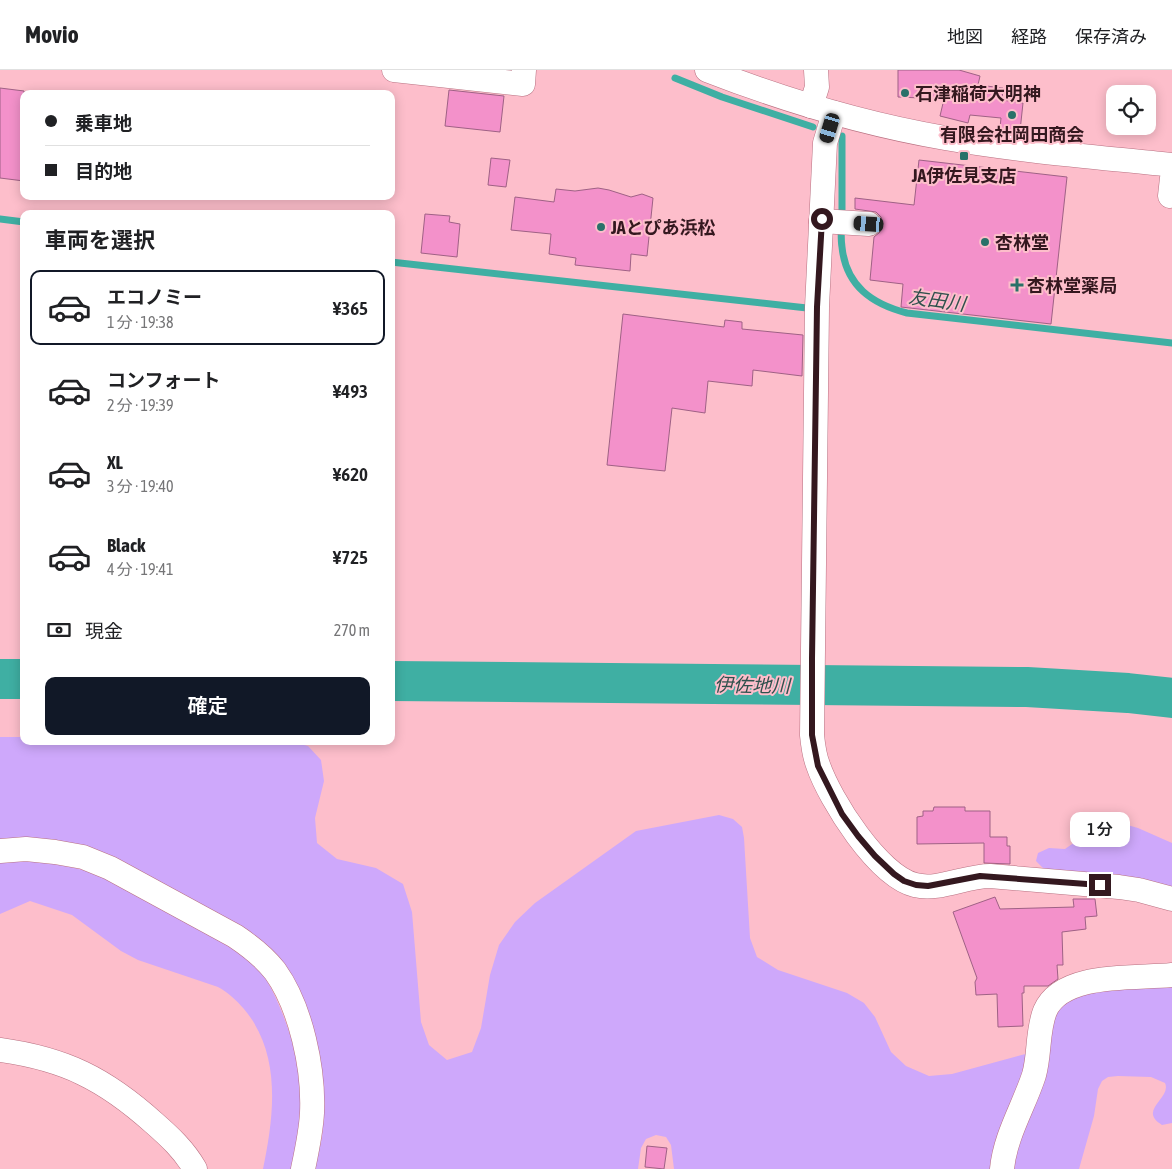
<!DOCTYPE html>
<html lang="ja">
<head>
<meta charset="utf-8">
<style>
  body { margin:0; font-family:"Asap Condensed","Noto Sans JP",sans-serif; background:#f2f2f2; color:#202124; height:100vh; display:flex; flex-direction:column; font-size:19px; white-space:nowrap }
  * { box-sizing:border-box; margin:0 }
  p { font-size:16px; color:#757577 }
  .icon { flex:none; width:28px; height:28px; fill:none; stroke:currentColor; stroke-width:2; stroke-linecap:round; stroke-linejoin:round }
  .map { position:relative; flex:1; overflow:hidden }
  .panel { position:absolute; left:20px; top:140px; width:375px; height:535px; display:flex; flex-direction:column; background:#fff; border-radius:10px; box-shadow:0 2px 12px #0003 }
  .panel>* { flex:none }
  .guide { position:absolute; left:20px; top:20px; width:375px; height:110px; border-radius:10px; box-shadow:0 2px 12px #0003; display:grid; align-content:center; height:110px; padding:0 25px; background:#fff }
  .tools { position:absolute; left:1106px; top:15px; display:grid; gap:10px }
  .tools a { display:grid; place-items:center; width:50px; height:50px; border-radius:10px; background:#fff; box-shadow:0 2px 12px #0003; font-size:25px }
  .end { position:absolute; width:22px; height:22px; margin:-11px; border:6px solid #34181f; background:#fff; box-shadow:0 0 0 2px #fff }
  .from { border-radius:50% }
  .bubble { position:absolute; height:35px; border-radius:10px; background:#fff; box-shadow:0 2px 12px #0003; font-size:16px; font-weight:600; line-height:35px; text-align:center }
  .car { position:absolute; width:15px; height:30px; margin:-15px -8px; border-radius:6px; box-shadow:0 0 4px 1px #0007; background:linear-gradient(#222 24%,#8ab4d8 0 40%,#222 0 76%,#8ab4d8 0 86%,#222 0) }
  .guide b { display:flex; align-items:center; gap:18px; height:48px; font-size:19px }
  .guide b+b { border-top:1px solid #e0e0e0 }
  .guide i { width:12px; height:12px; background:#202124 }
  ul { padding:0; list-style:none }
  li { display:flex; align-items:center; gap:15px; height:75px; margin:0 10px 8px; padding:0 15px; border:2px solid transparent; border-radius:10px }
  li div { flex:1 }
  li b { display:block; font-size:19px }
  li em { font-style:normal; font-weight:600 }
  li.active { border-color:#111827 }
  li>.icon { width:45px; height:45px; stroke-width:1.5 }
  h2 { padding:0 25px; font-size:22px; line-height:60px }
  .pay { display:flex; align-items:center; gap:12px; height:55px; padding:0 25px; font-size:19px }
  .pay p { margin-inline-start:auto }
  .cta { display:flex; gap:10px; margin-top:auto; padding:10px 25px }
  .cta a { flex:1; height:58px; border-radius:10px; background:#111827; color:#fff; font-size:20px; font-weight:600; line-height:58px; text-align:center }
  header { display:flex; align-items:center; gap:30px; box-sizing:border-box; height:70px; padding:0 25px; background:#fff; border-bottom:1px solid #e0e0e0 }
  header strong { font-size:24px }
  nav { display:flex; gap:28px; margin-inline-start:auto; font-size:18px }
  .map>svg:first-child { display:block }
</style>
</head>
<body>
<header>
<strong>Movio</strong>
<nav><a>地図</a><a>経路</a><a>保存済み</a></nav>
</header>
<div class="map">
<svg width="1172" height="1099" viewBox="0 0 1172 1099">
  <rect width="100%" height="100%" fill="#fdbecb"/>
  <g fill="#cea8fb">
    <path d="M0,667H24V671H289L308,676L321,690L324,711L315,748L317,773L337,789L376,798L403,814L412,842L421,952L429,975L447,990L472,982L481,958L490,905L499,875L515,852L535,833L636,761L719,745L733,749L742,757L744,768L750,868L757,887L778,900L847,923L864,933L875,947L891,982L906,996L929,1006L952,1004L1029,983L1049,952L1074,923L1172,912V1053L1162,1055C1137,1040 1172,1028 1165,1013L1151,1007L1118,1006L1108,1007L1102,1011L1098,1019L1094,1046L1079,1099H674L671,1075L666,1067L656,1065L646,1069L641,1078L638,1099H315L322,1067L324,1043L321,997L317,973L272,880L257,867L241,857L115,787L86,777L57,770L26,768L0,769Z"/>
    <polygon points="1113,751 1138,758 1172,773 1172,822 1045,800 1036,791 1038,783 1049,778 1065,779 1075,772 1084,760 1095,753"/>
    <path d="M26,791C53,793 78,797 104,807C126,816 146,830 167,842C196,858 230,872 254,895C267,907 274,923 281,940C305,998 304,1039 292,1099H263C274,1046 282,984 244,939C236,930 229,923 218,917L138,890L121,881L72,845L30,831L0,844V792Z"/>
  </g>
  <g fill="none" stroke-linecap="round" stroke-linejoin="round">
    <g stroke="#3fafa3" stroke-width="7">
      <polyline points="675,8 722,27 813,57"/>
      <path d="M842,66C842,90 842,114 842,139C842,151 840,165 842,177C846,216 872,234 907,243L1172,273"/>
      <polyline points="0,149 24,152"/>
      <polyline points="391,192 807,238"/>
    </g>
    <g stroke="#3fafa3" stroke-width="40">
      <polyline points="0,609 24,609"/>
      <polyline points="391,611 1027,617 1128,623 1172,628"/>
    </g>
  </g>
  <g fill="#f391ca" stroke="#9f6185">
    <polygon points="898,0 959,0 980,6 978,15 1003,18 1002,30 1023,33 1020,61 1000,58 1001,48 970,45 968,53 940,46 944,29 898,27"/>
    <polygon points="0,18 24,21 24,111 0,108"/>
    <polygon points="449,20 504,26 500,62 445,56"/>
    <polygon points="491,88 510,90 506,117 488,115"/>
    <polygon points="919,90 1067,107 1051,254 901,237 903,214 870,210 874,167 880,162 883,154 881,147 876,142 855,139 855,128 914,135"/>
    <polygon points="598,118 609,120 631,127 642,124 653,128 647,186 631,184 630,201 575,195 576,188 549,184 551,164 511,160 515,127 554,132 556,119 575,121"/>
    <polygon points="425,144 450,146 449,152 460,154 457,187 421,183"/>
    <polygon points="623,244 724,257 725,250 742,252 742,259 803,265 802,306 753,300 752,316 708,311 705,343 672,338 665,401 607,395"/>
    <polygon points="934,737 965,737 965,741 990,741 990,767 1007,767 1007,776 1010,776 1010,794 984,793 984,773 917,774 917,747 923,746 923,741 933,741"/>
    <polygon points="995,827 1000,839 1074,837 1073,829 1095,829 1097,846 1085,847 1086,859 1062,862 1063,895 1057,895 1058,909 1048,916 1024,916 1024,923 1022,923 1023,956 998,957 997,924 976,925 975,912 977,908 953,842"/>
    <polygon points="647,1076 667,1078 664,1099 645,1097"/>
  </g>
  <g fill="none" stroke-linecap="round" stroke-linejoin="round">
    <g stroke="#b87081" stroke-width="25">
      <g id="minor">
        <polyline points="394,0 523,14 524,0"/>
        <path d="M707,0C784,30 864,54 945,68C1020,81 1096,87 1172,95"/>
        <polyline points="811,36 817,17 816,0"/>
        <path d="M834,43L825,73L817,237L812,665C813,675 814,685 818,695C830,730 878,806 915,815C939,821 965,806 990,806L1119,817L1139,820L1172,829"/>
        <polyline points="1170,126 1172,108"/>
        <polyline points="821,151 869,154"/>
        <path d="M0,781L26,779L55,782L83,787L110,798L235,866C250,876 264,887 275,901C301,937 314,999 312,1043C311,1062 307,1080 303,1099"/>
        <path d="M0,980C65,989 105,1009 154,1053C170,1067 184,1080 195,1099"/>
        <path d="M1002,1099C1005,1066 1024,1036 1034,1005C1040,984 1037,961 1045,941C1062,901 1137,909 1172,905"/>
      </g>
    </g>
    <use href="#minor" stroke="#fff" stroke-width="24"/>
  </g>
  <g fill="none" stroke-linecap="round" stroke-linejoin="round">
    <polyline stroke="#34181f" stroke-width="6" points="822,149 817,237 812,589 812,665 818,696 842,744 858,766 875,786 894,804 904,811 916,815 928,816 980,806 1100,815"/>
  </g>
  <g fill="#297169" stroke="#fdbecb" stroke-width="2">
    <circle cx="905" cy="23" r="5"/>
    <circle cx="1012" cy="45" r="5"/>
    <rect x="959" y="81" width="10" height="10" rx="2.5"/>
    <circle cx="601" cy="157" r="5"/>
    <circle cx="985" cy="172" r="5"/>
    <path d="M1014.5 207.5h5v5h5v5h-5v5h-5v-5h-5v-5h5z"/>
  </g>
  <g text-anchor="middle" dominant-baseline="central" stroke-width="4" stroke-linejoin="round" paint-order="stroke">
    <g font-size="18" font-weight="bold" fill="#34181f" stroke="#fdbecb" text-anchor="start">
      <text x="915" y="23">石津稲荷大明神</text>
      <text x="1012" y="64" text-anchor="middle">有限会社岡田商会</text>
      <text x="964" y="105" text-anchor="middle">JA伊佐見支店</text>
      <text x="611" y="157">JAとぴあ浜松</text>
      <text x="995" y="172">杏林堂</text>
      <text x="1027" y="215">杏林堂薬局</text>
    </g>
    <g font-size="19" font-style="italic" fill="#30514d" stroke="#fdbecb">
      <text transform="translate(937 230) rotate(8)">友田川</text>
      <text transform="translate(752 615) rotate(1)">伊佐地川</text>
    </g>
  </g>
</svg>
<div class="tools">
<a><svg class="icon" aria-label="locate" viewBox="0 0 24 24"><circle cx="12" cy="12" r="6"/><path d="M12 2v4M12 18v4M2 12h4M18 12h4"/></svg></a>
</div>
<i class="end from" style="left:822px;top:149px"></i>
<i class="end" style="left:1100px;top:815px"></i>
<div class="bubble" style="left:1070px;top:742px;width:60px">1 分</div>
<i class="car" style="left:830px;top:58px;rotate:197deg"></i>
<i class="car" style="left:869px;top:154px;rotate:274deg"></i>
<div class="guide">
<b><i class="from"></i>乗車地</b>
<b><i></i>目的地</b>
</div>
<section class="panel">
<h2>車両を選択</h2>
<ul>
<li class="active"><svg class="icon" aria-label="car" viewBox="0 0 24 24"><path d="M5 17H2v-5l4-1 3-4h7l3 4 3 1v5h-3M9 17h6M6 11h13"/><circle cx="7" cy="17" r="2"/><circle cx="17" cy="17" r="2"/></svg><div><b>エコノミー</b><p>1 分 · 19:38</p></div><em>¥365</em></li>
<li><svg class="icon" aria-label="car" viewBox="0 0 24 24"><path d="M5 17H2v-5l4-1 3-4h7l3 4 3 1v5h-3M9 17h6M6 11h13"/><circle cx="7" cy="17" r="2"/><circle cx="17" cy="17" r="2"/></svg><div><b>コンフォート</b><p>2 分 · 19:39</p></div><em>¥493</em></li>
<li><svg class="icon" aria-label="car" viewBox="0 0 24 24"><path d="M5 17H2v-5l4-1 3-4h7l3 4 3 1v5h-3M9 17h6M6 11h13"/><circle cx="7" cy="17" r="2"/><circle cx="17" cy="17" r="2"/></svg><div><b>XL</b><p>3 分 · 19:40</p></div><em>¥620</em></li>
<li><svg class="icon" aria-label="car" viewBox="0 0 24 24"><path d="M5 17H2v-5l4-1 3-4h7l3 4 3 1v5h-3M9 17h6M6 11h13"/><circle cx="7" cy="17" r="2"/><circle cx="17" cy="17" r="2"/></svg><div><b>Black</b><p>4 分 · 19:41</p></div><em>¥725</em></li>
</ul>
<div class="pay"><svg class="icon" aria-label="cash" viewBox="0 0 24 24"><path d="M3 7h18v10H3z"/><circle cx="12" cy="12" r="2"/></svg>現金<p>270 m</p></div>
<div class="cta"><a>確定</a></div>
</section>
</div>
</body>
</html>
